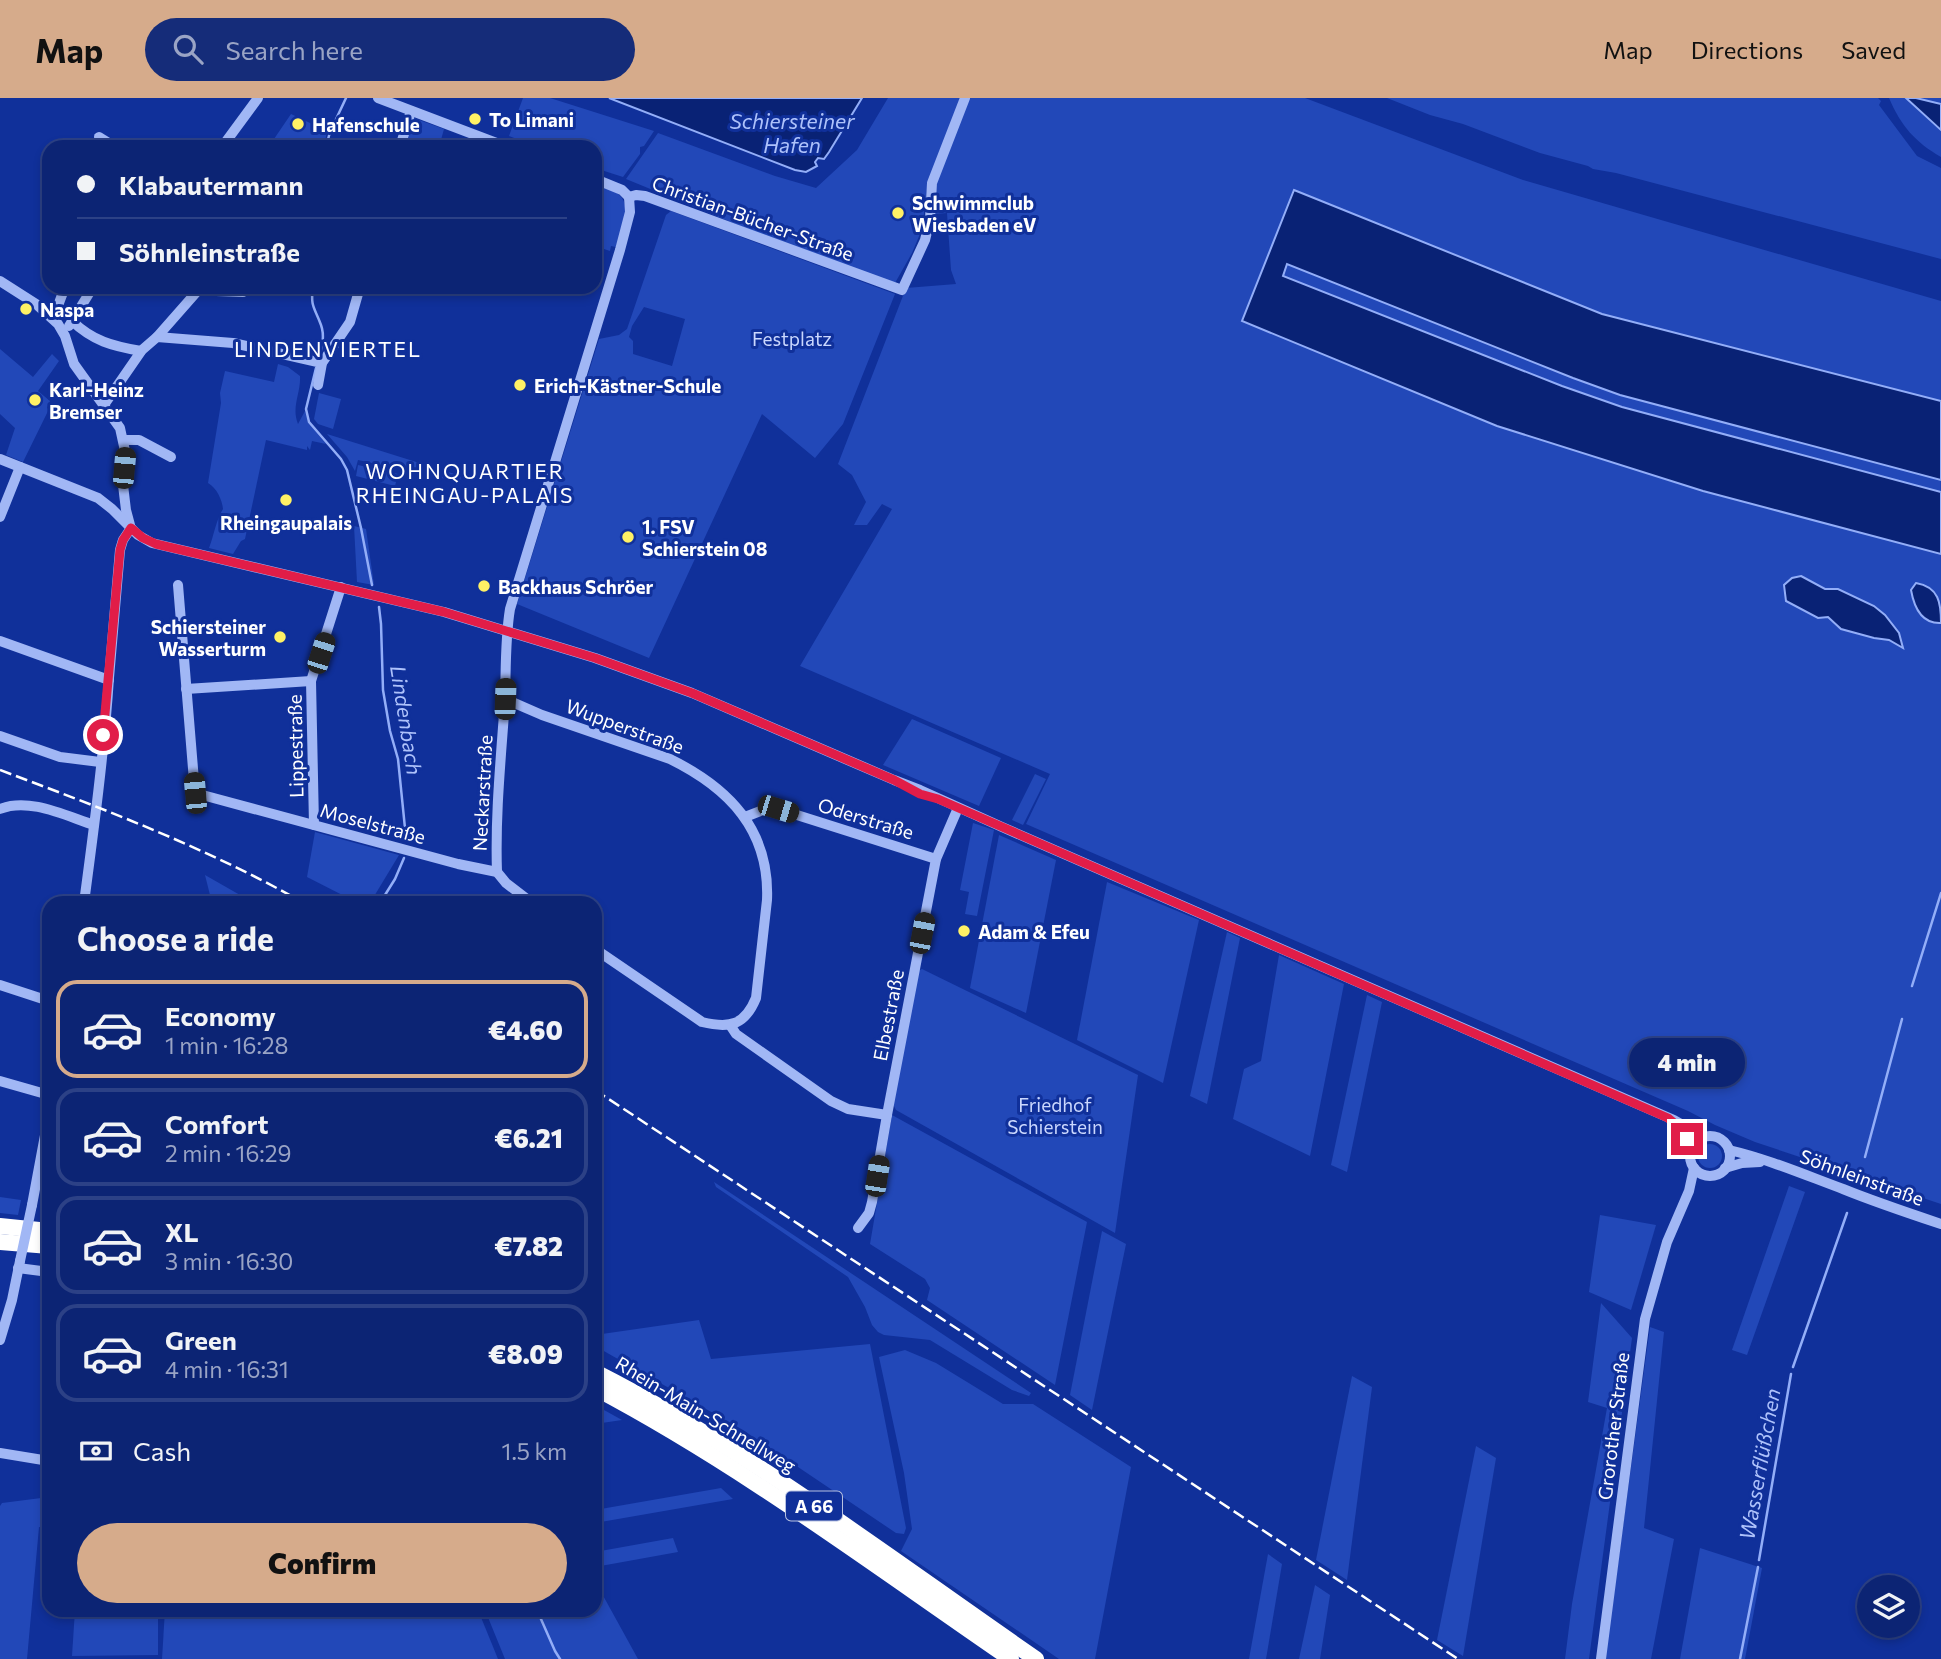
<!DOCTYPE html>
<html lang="en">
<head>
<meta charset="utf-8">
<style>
  body { margin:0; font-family:Commissioner,sans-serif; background:#152c79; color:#f1f3f6; height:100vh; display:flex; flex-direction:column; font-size:26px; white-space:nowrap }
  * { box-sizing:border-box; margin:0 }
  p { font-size:23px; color:#9aa4c5 }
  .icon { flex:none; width:38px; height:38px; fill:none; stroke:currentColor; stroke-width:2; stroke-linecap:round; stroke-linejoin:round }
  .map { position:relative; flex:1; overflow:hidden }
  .details { position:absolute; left:42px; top:798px; width:560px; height:721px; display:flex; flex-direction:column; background:#0c2474; border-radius:21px; box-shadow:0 4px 10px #0003,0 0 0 2px #2c4186 }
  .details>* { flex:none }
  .banner { position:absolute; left:42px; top:42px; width:560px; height:154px; border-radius:21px; box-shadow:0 4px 10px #0003,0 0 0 2px #2c4186; display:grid; align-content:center; height:154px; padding:0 35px; background:#0c2474 }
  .fabs { position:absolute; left:1857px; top:1477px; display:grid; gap:14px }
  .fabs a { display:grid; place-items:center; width:63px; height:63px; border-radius:50%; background:#0c2474; box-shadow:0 4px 10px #0003,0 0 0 2px #2c4186; font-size:35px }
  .end { position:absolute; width:32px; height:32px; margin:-16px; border:9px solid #e11d48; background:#fff; box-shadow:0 0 0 4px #fff }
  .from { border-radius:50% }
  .bubble { position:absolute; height:49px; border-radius:24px; background:#0c2474; box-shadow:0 4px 10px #0003,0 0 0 2px #2c4186; font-size:23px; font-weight:800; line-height:49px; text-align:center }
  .car { position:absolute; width:21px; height:42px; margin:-21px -10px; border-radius:9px; box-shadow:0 0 5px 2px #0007; background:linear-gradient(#222 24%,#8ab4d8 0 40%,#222 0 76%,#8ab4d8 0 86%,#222 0) }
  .banner b { display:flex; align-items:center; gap:24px; height:66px; font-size:26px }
  .banner b+b { border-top:2px solid #2c4186 }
  .banner i { width:18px; height:18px; background:#f1f3f6 }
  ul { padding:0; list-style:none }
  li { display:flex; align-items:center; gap:21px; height:98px; margin:0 14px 10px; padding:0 21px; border:4px solid #2c4186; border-radius:21px }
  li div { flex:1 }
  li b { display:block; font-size:26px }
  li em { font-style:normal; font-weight:800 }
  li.active { border-color:#d6ab8b }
  li>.icon { width:63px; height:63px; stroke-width:1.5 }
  h2 { padding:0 35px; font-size:32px; line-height:84px }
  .pay { display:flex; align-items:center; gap:18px; height:77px; padding:0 35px; font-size:26px }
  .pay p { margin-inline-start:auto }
  .primary-button { display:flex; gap:14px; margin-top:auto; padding:14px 35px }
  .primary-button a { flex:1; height:80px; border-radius:42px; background:#d6ab8b; color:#111; font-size:28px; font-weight:800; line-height:80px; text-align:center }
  header { display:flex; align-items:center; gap:42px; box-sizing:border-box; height:98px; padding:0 35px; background:#d6ab8b; color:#111 }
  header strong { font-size:33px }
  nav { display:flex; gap:38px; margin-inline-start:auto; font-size:24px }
  .search { width:490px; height:63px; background:#152c79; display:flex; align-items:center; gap:18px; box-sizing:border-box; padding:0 24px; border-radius:38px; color:#9aa4c5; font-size:26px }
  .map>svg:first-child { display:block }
</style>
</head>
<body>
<header>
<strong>Map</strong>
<div class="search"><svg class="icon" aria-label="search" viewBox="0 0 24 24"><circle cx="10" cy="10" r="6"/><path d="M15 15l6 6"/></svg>Search here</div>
<nav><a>Map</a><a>Directions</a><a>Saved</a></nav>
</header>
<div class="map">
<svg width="1941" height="1561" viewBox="0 0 1941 1561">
  <rect width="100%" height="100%" fill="#10309a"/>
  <g fill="#2248b8" fill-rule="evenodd">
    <polygon points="523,0 550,0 654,33 644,48 640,49 640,56 623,79 595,70 595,49 538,49 509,38"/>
    <polygon points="888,0 960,0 927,92 922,131 912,155 895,185 760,136 626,81 658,35 775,78 816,90 857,52"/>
    <polygon points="968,0 1305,0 1523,82 1941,203 1941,1106 1755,1044 1715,1027 1688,1013 1026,726 1050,676 800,568 892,411 882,406 867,427 854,427 866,404 852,377 838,366 906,190 956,186 951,172 947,115 934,116 937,83"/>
    <polygon points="1387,0 1878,0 1881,3 1879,7 1917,58 1941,70 1941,161 1616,75 1593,71 1588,68 1540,55 1463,26 1430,17"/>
    <path d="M1889,0H1941V59C1915,44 1901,28 1889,0Z"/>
    <polygon points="291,16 327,33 324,49 280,49 282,46 274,41"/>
    <polygon points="411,19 444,31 439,49 416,49 404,45"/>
    <path d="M595,84C602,88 610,90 617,95C634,107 621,133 616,149L611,148L610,153L595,148Z"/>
    <path d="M671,113L895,196L843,326L815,360L762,316L649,560L517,506L599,241L619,237L627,231L666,117ZM644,209L685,221L672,268L633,256V243L629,239L632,228Z"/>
    <polygon points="0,251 33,279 52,256 59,263 38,293 50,303 47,310 49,311 23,364 6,357 15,330 0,316"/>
    <path d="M278,266L288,269L300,278C301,295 291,309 298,326L305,313L308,324L326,346L312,343L310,352L307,348V352L266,342L245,441L241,443L233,456L209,450C214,437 216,422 223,411C222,402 217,390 208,385L221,305L220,295L225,273L274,284Z"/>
    <polygon points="319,295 341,301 333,331 318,326 314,321"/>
    <polygon points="327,336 461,378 460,384 358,362 355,373 347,359"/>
    <polygon points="358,367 398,376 395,388 356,378"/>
    <polygon points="354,428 366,431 374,487 357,484"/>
    <polygon points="912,621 1001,660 979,708 883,667"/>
    <polygon points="1035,676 1046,681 1023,727 1012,722"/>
    <polygon points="973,725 994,732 977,818 965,816 969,794 960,792"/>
    <polygon points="315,734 399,757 370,805 358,805 307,779"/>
    <polygon points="999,737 1056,762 1026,915 970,890"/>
    <polygon points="205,777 254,805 212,805"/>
    <polygon points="1107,784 1199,822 1163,985 1077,942"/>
    <polygon points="1227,834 1240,840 1207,1006 1190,998"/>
    <polygon points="1279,857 1344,886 1310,1058 1233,1021 1244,971 1261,963"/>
    <polygon points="922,871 1138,977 1115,1135 896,1012 893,1006 918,873"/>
    <polygon points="1367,897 1382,904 1347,1074 1331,1067"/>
    <polygon points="892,1017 1087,1124 1055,1287 927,1202 930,1190 925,1181 870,1146"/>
    <circle cx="1710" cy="1058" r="12"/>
    <polygon points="714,1084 1031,1295 1029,1298 1012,1292 930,1242 884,1237 878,1234 872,1227 865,1209 848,1179 716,1089"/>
    <polygon points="1789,1088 1805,1094 1747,1257 1732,1252"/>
    <polygon points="0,1099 21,1102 18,1117 0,1115"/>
    <polygon points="1600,1117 1656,1127 1631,1212 1589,1194"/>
    <polygon points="1102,1133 1126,1146 1092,1312 1070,1297"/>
    <polygon points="1601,1205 1632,1240 1589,1561 1565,1561 1572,1506 1607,1310 1588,1304"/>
    <polygon points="699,1222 711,1261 870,1246 906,1430 904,1436 896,1435 743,1332 595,1248 595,1237"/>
    <polygon points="1650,1229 1664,1234 1644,1430 1674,1441 1651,1561 1605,1561"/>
    <polygon points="905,1252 936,1265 1003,1306 1033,1306 1131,1369 1095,1561 1059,1561 901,1453 912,1431 904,1375 879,1259"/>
    <polygon points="1352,1278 1372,1289 1347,1482 1316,1462"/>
    <polygon points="595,1307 622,1322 595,1326"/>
    <polygon points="1476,1348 1496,1360 1463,1558 1437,1542"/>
    <polygon points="721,1390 733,1401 595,1425 595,1412"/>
    <polygon points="49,1399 49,1477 42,1476 45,1430 39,1429 27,1561 0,1561 0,1408 2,1405"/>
    <polygon points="673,1440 678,1454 595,1469 595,1454"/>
    <polygon points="1700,1450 1762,1470 1745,1561 1680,1561"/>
    <polygon points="1268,1456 1282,1466 1266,1561 1249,1561"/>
    <polygon points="595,1483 638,1561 505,1561 485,1512 595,1512"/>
    <polygon points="1315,1487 1330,1497 1320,1561 1299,1561"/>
    <polygon points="75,1512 158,1512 158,1557 72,1558"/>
    <polygon points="165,1512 478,1512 498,1561 162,1561"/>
  </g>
  <g fill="#092275" stroke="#93aef8" stroke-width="2">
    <polygon points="609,0 862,0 829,54 824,61 818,60 815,64 817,68 806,74 795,72"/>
    <polygon points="1906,0 1916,0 1941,6 1941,32"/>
    <polygon points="1294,92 1602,216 1941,303 1941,382 1620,297 1573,280 1287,166 1283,178 1562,288 1622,309 1941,394 1941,456 1703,393 1497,328 1242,223"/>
    <polygon points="1801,478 1825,491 1838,491 1874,508 1885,517 1899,535 1903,550 1889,542 1874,540 1841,531 1828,519 1818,520 1786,503 1784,487 1792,480"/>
    <path d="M1916,485C1939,489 1941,505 1941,525C1921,526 1914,509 1911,492Z"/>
  </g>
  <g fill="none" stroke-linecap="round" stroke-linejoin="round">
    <g stroke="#93aef8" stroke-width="2.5">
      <polyline points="326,49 330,34 346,0"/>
      <path d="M313,189C310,209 315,210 321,227C325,238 322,249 319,260"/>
      <polyline points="316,270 306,311 309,324 341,361 347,372 361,430 372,487"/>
      <polyline points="379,509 381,526 383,592 390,633 398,661 406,740"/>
      <polyline points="380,805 395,781 404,760"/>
      <polyline points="1912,888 1941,795"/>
      <polyline points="1865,1059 1902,921"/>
      <polyline points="1793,1269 1847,1115"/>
      <polyline points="1759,1462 1791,1276"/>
      <polyline points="537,1512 555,1553 560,1561"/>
      <polyline points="1740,1561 1758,1469"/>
    </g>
    <g stroke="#a1b7f5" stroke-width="10">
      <polyline points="378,0 507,49"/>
      <polyline points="99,39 115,49"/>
      <polyline points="222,49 258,0"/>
      <polyline points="400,49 411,13"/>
      <polyline points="595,81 622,92 629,99"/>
      <polyline points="629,99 636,97 645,98 902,192 925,142 930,121 932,85 965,0"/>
      <polyline points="0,183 36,206 58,226 65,238 74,266 120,330 125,353 123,387 126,412 130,427"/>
      <polyline points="202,189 216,193 243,194"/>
      <polyline points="52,219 56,213 65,189"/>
      <path d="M72,223C93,243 112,248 141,253"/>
      <polyline points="69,228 93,189"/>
      <polyline points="157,239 233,245 322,265"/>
      <polyline points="318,287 322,265 350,224 360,189"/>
      <polyline points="104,307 142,252 157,239 201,189"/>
      <polyline points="124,342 139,342 171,359"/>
      <polyline points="0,361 98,400 112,411 138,437 152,445 444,514 595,560 692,595 894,682 920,692 1002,729 1674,1022 1704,1039"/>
      <polyline points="0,419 20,369"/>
      <polyline points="178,487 195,695 458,766 497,774 506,785 532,805"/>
      <polyline points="0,543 109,582"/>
      <polyline points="186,591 311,583"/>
      <path d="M505,601L542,617L670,661C729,690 770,732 767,802L756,900C745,927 730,931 702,924L595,851"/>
      <polyline points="0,638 60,659 100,664"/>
      <path d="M0,711C29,699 66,718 94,727"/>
      <polyline points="745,719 768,710 778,711 936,761"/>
      <polyline points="314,727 311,583 341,489"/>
      <path d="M497,774C495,717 501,660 505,602C506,572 505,541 510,511L620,152L630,114L629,99"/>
      <path d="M84,805C94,730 104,655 109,580C113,537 116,494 120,452L123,442L131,430"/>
      <polyline points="0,887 49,903"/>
      <polyline points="730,927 736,936 831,1003 848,1011 887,1017"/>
      <polyline points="0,983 49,997"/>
      <circle cx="1710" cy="1058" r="20"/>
      <path d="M1729,1052C1768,1061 1805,1077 1843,1091C1875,1104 1908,1115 1941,1126"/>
      <polyline points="1725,1070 1742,1065 1760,1064"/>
      <polyline points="32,1107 49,1016"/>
      <polyline points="858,1130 869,1115 872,1104 887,1017 936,761 958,710"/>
      <polyline points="18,1170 49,1174"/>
      <polyline points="0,1242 12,1202 20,1163"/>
      <polyline points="0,1355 49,1363"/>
      <polyline points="1601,1561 1645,1221 1667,1144 1689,1093 1694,1070"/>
    </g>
    <g stroke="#fff" stroke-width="16">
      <polyline points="0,1128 49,1133"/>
      <polyline points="0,1144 49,1148"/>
      <path d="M595,1274C751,1353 892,1462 1036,1561"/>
      <path d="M595,1290C741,1367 875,1468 1011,1561"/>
    </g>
    <g stroke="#fff" stroke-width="2.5" stroke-dasharray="12 5" stroke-linecap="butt">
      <path d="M0,672C104,711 207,750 304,805"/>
      <polyline points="595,992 1458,1561"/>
    </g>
    <polyline stroke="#a1b7f5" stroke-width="10" points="20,1163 32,1107"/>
  </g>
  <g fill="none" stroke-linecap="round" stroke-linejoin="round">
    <polyline stroke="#e11d48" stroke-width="9" points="103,637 120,452 123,442 131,430 143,440 156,446 444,514 595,560 692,595 894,682 920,696 938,701 1668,1020 1680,1030 1687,1041"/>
  </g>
  <g fill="#fff165" stroke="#10309a" stroke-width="2.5">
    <circle cx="475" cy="21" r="7"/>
    <circle cx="298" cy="26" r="7"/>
    <circle cx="898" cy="115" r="7"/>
    <circle cx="26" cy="211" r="7"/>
    <circle cx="520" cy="287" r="7"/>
    <circle cx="35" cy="302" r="7"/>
    <circle cx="286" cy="402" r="7"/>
    <circle cx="628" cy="439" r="7"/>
    <circle cx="484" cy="488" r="7"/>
    <circle cx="280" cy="539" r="7"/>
    <circle cx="964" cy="833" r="7"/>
  </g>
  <g text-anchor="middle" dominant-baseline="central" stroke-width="6" stroke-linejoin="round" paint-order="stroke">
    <rect fill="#10309a" stroke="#b7c1e1" stroke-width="2" x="786" y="1393.5" width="56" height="29" rx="5"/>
    <g font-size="18" font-weight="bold" fill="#fff">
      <text x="814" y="1408">A 66</text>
    </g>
    <g font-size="19" font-weight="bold" fill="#fff" stroke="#10309a" text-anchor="start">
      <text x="489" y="21">To Limani</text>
      <text x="312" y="26">Hafenschule</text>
      <text x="912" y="104">Schwimmclub<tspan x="912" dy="22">Wiesbaden eV</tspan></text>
      <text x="40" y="211">Naspa</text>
      <text x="534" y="287">Erich-Kästner-Schule</text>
      <text x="49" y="291">Karl-Heinz<tspan x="49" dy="22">Bremser</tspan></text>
      <text x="286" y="424" text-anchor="middle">Rheingaupalais</text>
      <text x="642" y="428">1. FSV<tspan x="642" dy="22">Schierstein 08</tspan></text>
      <text x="498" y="488">Backhaus Schröer</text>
      <text x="266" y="528" text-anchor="end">Schiersteiner<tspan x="266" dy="22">Wasserturm</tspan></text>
      <text x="978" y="833">Adam &amp; Efeu</text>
    </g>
    <g font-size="19" fill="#fff" stroke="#10309a">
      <text transform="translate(753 120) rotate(20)">Christian-Bücher-Straße</text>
      <text transform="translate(625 628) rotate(20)">Wupperstraße</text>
      <text transform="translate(295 648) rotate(-91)">Lippestraße</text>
      <text transform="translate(482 695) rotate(-87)">Neckarstraße</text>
      <text transform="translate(866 720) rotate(17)">Oderstraße</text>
      <text transform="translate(373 725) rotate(15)">Moselstraße</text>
      <text transform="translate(888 917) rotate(-79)">Elbestraße</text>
      <text transform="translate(1862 1079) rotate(20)">Söhnleinstraße</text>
      <text transform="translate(706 1316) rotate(31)">Rhein-Main-Schnellweg</text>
      <text transform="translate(1613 1328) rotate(-83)">Grorother Straße</text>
    </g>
    <g font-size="19" fill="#cad7fe" stroke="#10309a">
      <text x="792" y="240">Festplatz</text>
      <text x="1055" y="1006">Friedhof<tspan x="1055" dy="22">Schierstein</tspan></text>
    </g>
    <g font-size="21" font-style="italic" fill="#aec2fb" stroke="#10309a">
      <text x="792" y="22">Schiersteiner<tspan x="792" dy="24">Hafen</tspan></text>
      <text transform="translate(407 622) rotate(81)">Lindenbach</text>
      <text transform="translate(1759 1366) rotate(-80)">Wasserflüßchen</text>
    </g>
    <g font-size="21" letter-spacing="2" fill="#fff" stroke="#10309a">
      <text x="328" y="250">LINDENVIERTEL</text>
      <text x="465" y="372">WOHNQUARTIER<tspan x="465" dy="24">RHEINGAU-PALAIS</tspan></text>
    </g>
  </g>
</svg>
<div class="fabs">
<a><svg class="icon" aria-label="layers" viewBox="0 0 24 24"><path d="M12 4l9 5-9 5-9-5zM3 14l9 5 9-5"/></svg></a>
</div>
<i class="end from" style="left:103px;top:637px"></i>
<i class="end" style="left:1687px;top:1041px"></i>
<div class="bubble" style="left:1629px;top:940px;width:116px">4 min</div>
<i class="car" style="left:124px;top:370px;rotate:5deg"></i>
<i class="car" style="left:321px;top:555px;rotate:18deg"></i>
<i class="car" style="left:505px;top:601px;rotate:2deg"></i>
<i class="car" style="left:195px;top:695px;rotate:355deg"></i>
<i class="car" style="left:778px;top:711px;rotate:107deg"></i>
<i class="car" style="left:922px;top:835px;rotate:11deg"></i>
<i class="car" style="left:877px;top:1078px;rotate:9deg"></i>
<div class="banner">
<b><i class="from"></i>Klabautermann</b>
<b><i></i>Söhnleinstraße</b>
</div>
<section class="details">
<h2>Choose a ride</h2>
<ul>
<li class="active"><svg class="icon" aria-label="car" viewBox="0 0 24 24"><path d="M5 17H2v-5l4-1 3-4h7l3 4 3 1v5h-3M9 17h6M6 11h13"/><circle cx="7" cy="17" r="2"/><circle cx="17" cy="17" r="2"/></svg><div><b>Economy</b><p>1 min · 16:28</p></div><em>€4.60</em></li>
<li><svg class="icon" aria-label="car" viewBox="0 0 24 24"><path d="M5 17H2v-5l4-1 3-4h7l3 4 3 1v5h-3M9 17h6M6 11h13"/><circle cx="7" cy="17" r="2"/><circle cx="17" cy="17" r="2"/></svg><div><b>Comfort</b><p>2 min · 16:29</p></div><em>€6.21</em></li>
<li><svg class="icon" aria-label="car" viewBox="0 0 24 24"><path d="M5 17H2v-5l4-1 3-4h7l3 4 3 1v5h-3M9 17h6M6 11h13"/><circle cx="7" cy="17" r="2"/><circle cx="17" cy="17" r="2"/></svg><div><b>XL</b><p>3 min · 16:30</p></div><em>€7.82</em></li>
<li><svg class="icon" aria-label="car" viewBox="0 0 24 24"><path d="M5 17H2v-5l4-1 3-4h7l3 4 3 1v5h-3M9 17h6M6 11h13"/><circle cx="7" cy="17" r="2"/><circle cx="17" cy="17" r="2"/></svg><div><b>Green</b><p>4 min · 16:31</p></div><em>€8.09</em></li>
</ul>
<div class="pay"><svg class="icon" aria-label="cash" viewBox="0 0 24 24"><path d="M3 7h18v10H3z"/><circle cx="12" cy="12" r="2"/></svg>Cash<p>1.5 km</p></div>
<div class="primary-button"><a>Confirm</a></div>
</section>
</div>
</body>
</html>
